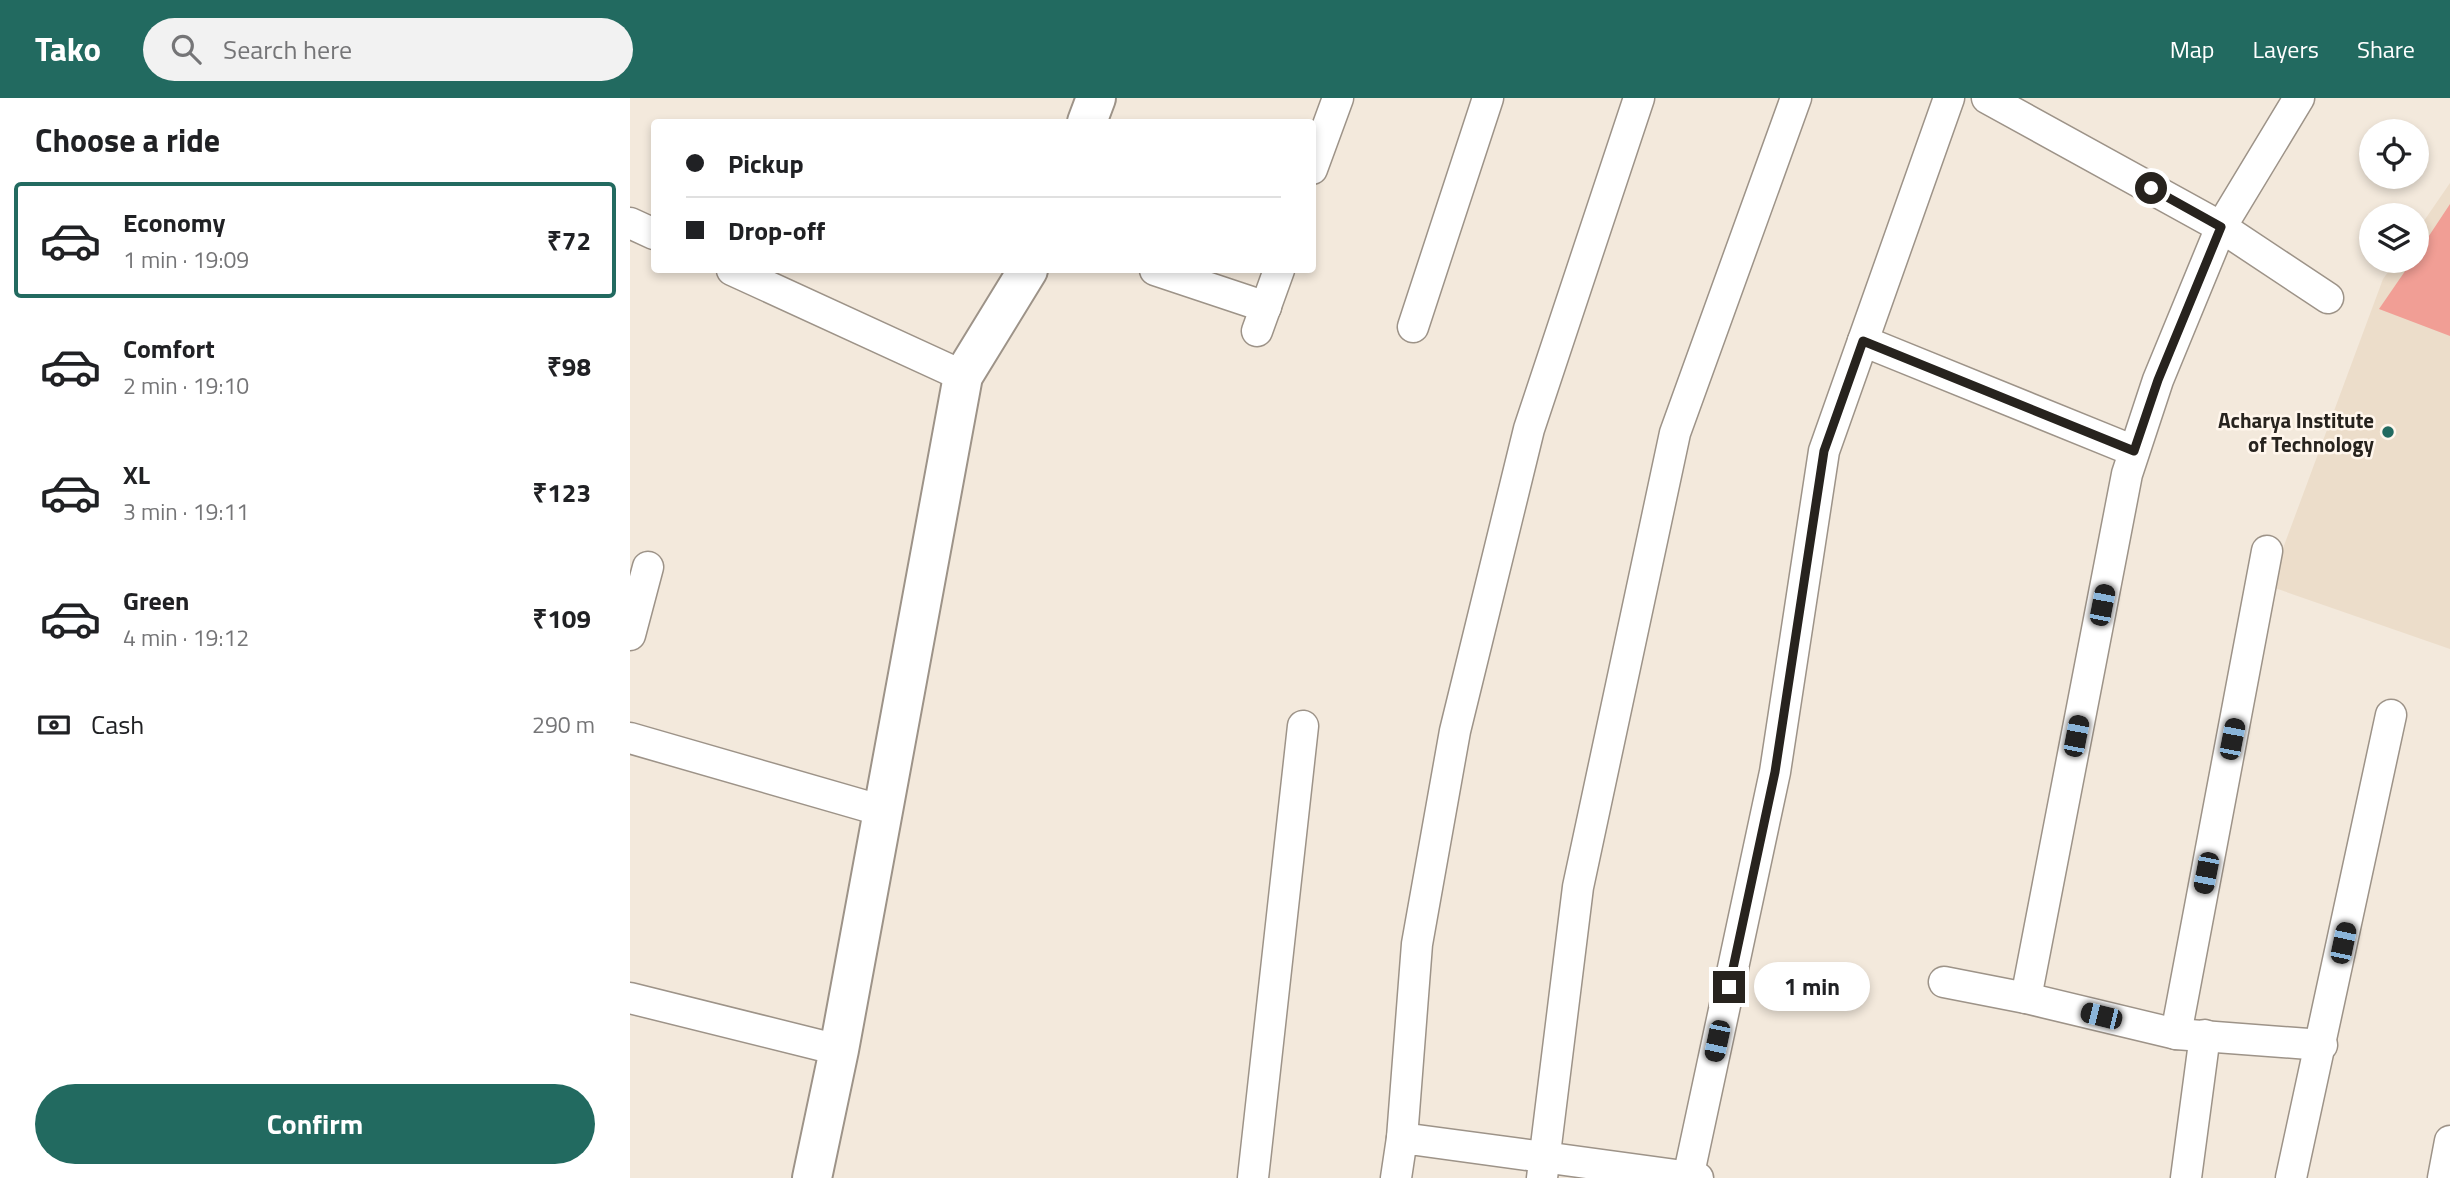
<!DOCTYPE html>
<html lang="en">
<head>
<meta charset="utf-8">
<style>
  body { margin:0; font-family:"Titillium Web",sans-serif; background:#f2f2f2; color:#202124; height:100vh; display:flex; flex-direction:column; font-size:26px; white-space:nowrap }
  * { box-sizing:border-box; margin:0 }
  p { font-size:23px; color:#757577 }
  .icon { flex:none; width:38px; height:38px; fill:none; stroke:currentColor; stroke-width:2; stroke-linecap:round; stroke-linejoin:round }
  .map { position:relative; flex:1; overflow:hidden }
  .sheet { display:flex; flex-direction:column; background:#fff; width:630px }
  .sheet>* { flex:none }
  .guide { position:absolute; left:21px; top:21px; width:665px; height:154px; border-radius:7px; box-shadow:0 4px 10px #0003; display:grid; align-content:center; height:154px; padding:0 35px; background:#fff }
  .buttons { position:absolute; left:1729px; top:21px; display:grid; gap:14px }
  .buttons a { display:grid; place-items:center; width:70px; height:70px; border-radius:50%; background:#fff; box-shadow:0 4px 10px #0003; font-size:35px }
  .end { position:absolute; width:32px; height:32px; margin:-16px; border:9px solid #27231e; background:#fff; box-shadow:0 0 0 4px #fff }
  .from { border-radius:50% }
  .bubble { position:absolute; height:49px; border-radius:24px; background:#fff; box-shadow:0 4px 10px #0003; font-size:23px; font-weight:700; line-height:49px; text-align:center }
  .car { position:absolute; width:21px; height:42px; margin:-21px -10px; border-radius:9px; box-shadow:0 0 5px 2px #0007; background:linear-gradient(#222 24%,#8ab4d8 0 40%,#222 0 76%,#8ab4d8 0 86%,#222 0) }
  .guide b { display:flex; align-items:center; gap:24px; height:66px; font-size:26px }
  .guide b+b { border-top:2px solid #e0e0e0 }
  .guide i { width:18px; height:18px; background:#202124 }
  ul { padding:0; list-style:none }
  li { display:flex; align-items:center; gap:21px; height:116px; margin:0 14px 10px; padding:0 21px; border:4px solid transparent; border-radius:7px }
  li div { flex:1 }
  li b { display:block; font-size:26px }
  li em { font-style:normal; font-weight:700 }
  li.current { border-color:#226a60 }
  li>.icon { width:63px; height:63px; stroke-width:1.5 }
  h2 { padding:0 35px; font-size:32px; line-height:84px }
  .pay { display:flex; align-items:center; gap:18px; height:77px; padding:0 35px; font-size:26px }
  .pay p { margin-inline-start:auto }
  .action { display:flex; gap:14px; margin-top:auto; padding:14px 35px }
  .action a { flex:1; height:80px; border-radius:42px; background:#226a60; color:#fff; font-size:28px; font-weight:700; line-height:80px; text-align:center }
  header { display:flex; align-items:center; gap:42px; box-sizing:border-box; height:98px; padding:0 35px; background:#226a60; color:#fff }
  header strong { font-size:33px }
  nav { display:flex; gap:38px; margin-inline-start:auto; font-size:24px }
  .search { width:490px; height:63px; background:#f2f2f2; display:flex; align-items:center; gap:18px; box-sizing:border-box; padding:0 24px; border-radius:38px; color:#757577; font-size:26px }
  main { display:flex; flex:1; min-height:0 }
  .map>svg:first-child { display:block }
</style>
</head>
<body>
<header>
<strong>Tako</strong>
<div class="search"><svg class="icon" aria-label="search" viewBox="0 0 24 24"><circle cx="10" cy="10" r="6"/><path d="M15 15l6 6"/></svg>Search here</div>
<nav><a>Map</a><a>Layers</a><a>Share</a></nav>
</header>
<main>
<section class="sheet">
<h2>Choose a ride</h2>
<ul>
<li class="current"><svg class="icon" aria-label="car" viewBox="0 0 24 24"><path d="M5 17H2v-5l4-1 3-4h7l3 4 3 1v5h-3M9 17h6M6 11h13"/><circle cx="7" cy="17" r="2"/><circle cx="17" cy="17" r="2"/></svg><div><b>Economy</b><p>1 min · 19:09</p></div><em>₹72</em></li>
<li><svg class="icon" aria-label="car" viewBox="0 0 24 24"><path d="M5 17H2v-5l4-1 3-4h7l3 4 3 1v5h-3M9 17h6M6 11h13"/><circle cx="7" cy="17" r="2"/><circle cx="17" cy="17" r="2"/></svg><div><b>Comfort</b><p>2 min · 19:10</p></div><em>₹98</em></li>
<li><svg class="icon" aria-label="car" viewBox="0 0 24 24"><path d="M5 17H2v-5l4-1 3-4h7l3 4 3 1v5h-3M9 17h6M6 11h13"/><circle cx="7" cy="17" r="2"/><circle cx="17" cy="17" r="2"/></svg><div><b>XL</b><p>3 min · 19:11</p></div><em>₹123</em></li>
<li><svg class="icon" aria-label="car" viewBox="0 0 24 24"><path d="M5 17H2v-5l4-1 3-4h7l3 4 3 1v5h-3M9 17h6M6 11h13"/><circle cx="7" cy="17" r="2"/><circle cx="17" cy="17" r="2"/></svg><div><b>Green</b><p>4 min · 19:12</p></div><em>₹109</em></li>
</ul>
<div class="pay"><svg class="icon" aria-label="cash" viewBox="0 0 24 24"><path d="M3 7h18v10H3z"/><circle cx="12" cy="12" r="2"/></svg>Cash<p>290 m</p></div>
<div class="action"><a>Confirm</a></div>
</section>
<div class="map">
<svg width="1820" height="1080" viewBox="0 0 1820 1080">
  <rect width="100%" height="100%" fill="#f3e9dc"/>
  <polygon fill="#ecddca" points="1820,85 1820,551 1639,488 1753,181 1766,163 1787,163 1787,133"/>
  <polygon fill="#f19e95" points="1820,106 1820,238 1749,211 1782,163 1787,163 1787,156"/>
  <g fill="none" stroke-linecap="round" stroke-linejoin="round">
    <g stroke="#9d9388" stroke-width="33">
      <g id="street">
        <polyline points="1357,0 1591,129 1698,200"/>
        <polyline points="682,71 708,0"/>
        <polyline points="0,125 24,136"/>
        <polyline points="102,172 333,278"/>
        <polyline points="525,172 636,209"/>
        <polyline points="783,229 858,0"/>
        <polyline points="627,233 649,172"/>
        <polyline points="1233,243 1504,353"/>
        <polyline points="0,537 18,469"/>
        <polyline points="0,640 253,713"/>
        <polyline points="1314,884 1396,900 1546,936 1692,947"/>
        <polyline points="0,900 209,952"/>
        <polyline points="1396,900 1497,376 1528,282 1591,129 1669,0"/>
        <polyline points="1546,936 1637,453"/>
        <polyline points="772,1040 787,846 825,633 899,331 1009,0"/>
        <polyline points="623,1080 673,628"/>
        <polyline points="766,1080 772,1040 1068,1080"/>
        <polyline points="912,1080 948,789 1045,335 1166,0"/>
        <polyline points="1058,1080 1145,674 1194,353 1319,0"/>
        <polyline points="1556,1080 1575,937"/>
        <polyline points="1661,1080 1761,617"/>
        <polyline points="1813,1080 1820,1043"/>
      </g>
    </g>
    <g stroke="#9d9388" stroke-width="42">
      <g id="secondary">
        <polyline points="457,24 466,0"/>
        <polyline points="182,1080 209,952 333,278 398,172"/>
      </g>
    </g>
    <use href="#street" stroke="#fff" stroke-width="30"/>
    <use href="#secondary" stroke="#fff" stroke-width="38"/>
  </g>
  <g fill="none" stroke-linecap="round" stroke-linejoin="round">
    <polyline stroke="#27231e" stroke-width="9" points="1099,889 1145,674 1194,353 1233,243 1504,353 1528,282 1591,129 1521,90"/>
  </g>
  <circle fill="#226a60" stroke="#fff6ec" stroke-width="2.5" cx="1758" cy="334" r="7"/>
  <g text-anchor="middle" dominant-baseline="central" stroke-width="5" stroke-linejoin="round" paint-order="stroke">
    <g font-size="21" font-weight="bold" fill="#27231e" stroke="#fff6ec" text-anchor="end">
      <text x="1744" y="322">Acharya Institute<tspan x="1744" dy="24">of Technology</tspan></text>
    </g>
  </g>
</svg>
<div class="buttons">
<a><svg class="icon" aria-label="locate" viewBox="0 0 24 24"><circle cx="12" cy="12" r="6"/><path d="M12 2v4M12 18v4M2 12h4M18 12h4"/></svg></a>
<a><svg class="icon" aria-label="layers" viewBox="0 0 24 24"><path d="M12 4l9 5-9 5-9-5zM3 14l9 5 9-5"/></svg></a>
</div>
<i class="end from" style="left:1521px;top:90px"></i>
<i class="end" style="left:1099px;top:889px"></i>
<div class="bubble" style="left:1124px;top:864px;width:116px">1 min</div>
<i class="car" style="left:1472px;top:507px;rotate:11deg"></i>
<i class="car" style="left:1446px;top:638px;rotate:11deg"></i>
<i class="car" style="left:1602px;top:641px;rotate:11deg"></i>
<i class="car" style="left:1576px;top:775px;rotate:191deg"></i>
<i class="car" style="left:1713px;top:845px;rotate:12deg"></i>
<i class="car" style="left:1471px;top:918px;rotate:284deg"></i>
<i class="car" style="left:1087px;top:943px;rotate:192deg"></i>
<div class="guide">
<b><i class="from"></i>Pickup</b>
<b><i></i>Drop-off</b>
</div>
</div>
</main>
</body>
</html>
